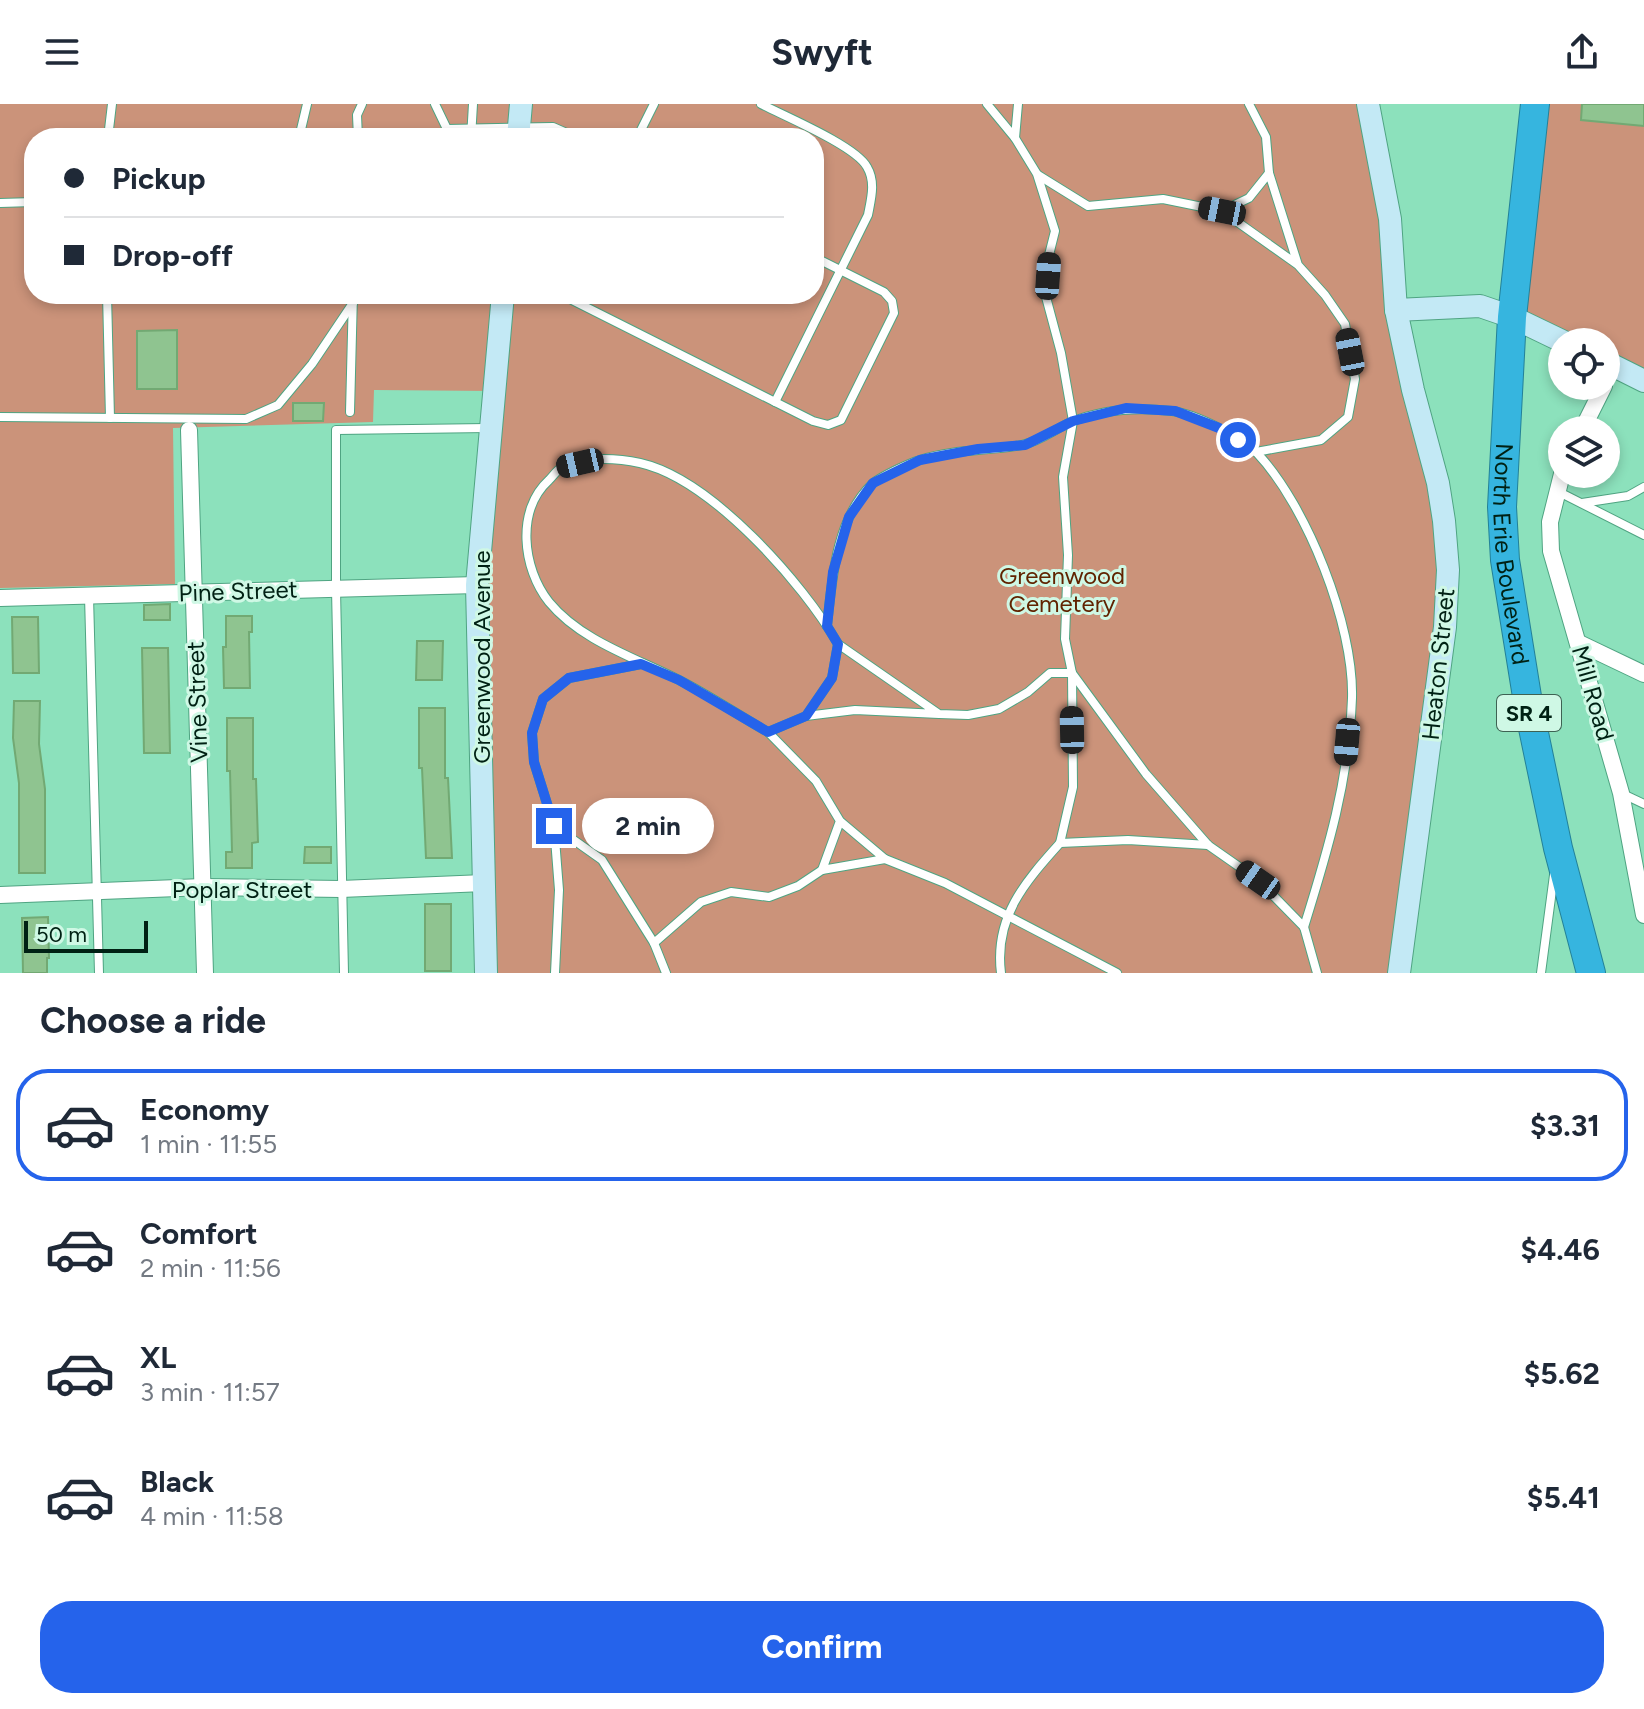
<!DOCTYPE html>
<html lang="en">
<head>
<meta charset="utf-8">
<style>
  body { margin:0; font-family:Figtree,sans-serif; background:#f2f2f3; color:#1f2937; height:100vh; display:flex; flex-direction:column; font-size:30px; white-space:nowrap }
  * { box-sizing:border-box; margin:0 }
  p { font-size:26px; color:#747a83 }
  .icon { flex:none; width:44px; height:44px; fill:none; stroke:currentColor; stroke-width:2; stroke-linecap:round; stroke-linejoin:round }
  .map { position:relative; height:869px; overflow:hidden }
  .drawer { display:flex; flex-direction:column; background:#fff; flex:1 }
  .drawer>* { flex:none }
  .top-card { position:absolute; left:24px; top:24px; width:800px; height:176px; border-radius:32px; box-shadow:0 4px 12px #0003; display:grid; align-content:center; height:176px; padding:0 40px; background:#fff }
  .buttons { position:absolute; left:1548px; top:224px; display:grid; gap:16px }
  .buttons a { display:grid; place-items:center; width:72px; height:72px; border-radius:50%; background:#fff; box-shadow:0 4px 12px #0003; font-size:40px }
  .scale { position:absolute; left:24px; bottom:20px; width:124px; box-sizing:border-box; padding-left:8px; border:4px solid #002114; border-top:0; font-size:22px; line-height:28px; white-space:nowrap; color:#002114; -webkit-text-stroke:6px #cff8e5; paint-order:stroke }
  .end { position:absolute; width:36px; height:36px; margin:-18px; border:10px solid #2563eb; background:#fff; box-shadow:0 0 0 4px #fff }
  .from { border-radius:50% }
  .bubble { position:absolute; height:56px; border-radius:28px; background:#fff; box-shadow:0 4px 12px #0003; font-size:26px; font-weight:700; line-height:56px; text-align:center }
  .car { position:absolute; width:24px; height:48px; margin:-24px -12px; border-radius:10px; box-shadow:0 0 6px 2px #0007; background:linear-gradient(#222 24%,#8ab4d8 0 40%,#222 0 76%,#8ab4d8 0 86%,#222 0) }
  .top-card b { display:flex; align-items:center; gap:28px; height:76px; font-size:30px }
  .top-card b+b { border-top:2px solid #e0e1e3 }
  .top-card i { width:20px; height:20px; background:#1f2937 }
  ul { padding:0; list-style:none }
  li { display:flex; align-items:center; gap:24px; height:112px; margin:0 16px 12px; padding:0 24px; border:4px solid transparent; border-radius:32px }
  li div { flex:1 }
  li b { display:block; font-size:30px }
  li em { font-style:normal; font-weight:700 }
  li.selected { border-color:#2563eb }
  li>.icon { width:72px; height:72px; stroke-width:1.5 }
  h2 { padding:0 40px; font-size:36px; line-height:96px }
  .button { display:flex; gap:16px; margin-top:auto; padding:16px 40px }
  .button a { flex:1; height:92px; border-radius:32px; background:#2563eb; color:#fff; font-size:32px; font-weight:700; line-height:92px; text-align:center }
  header { display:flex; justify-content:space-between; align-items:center; height:104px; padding:0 40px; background:#fff; font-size:36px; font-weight:700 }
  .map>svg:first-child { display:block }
</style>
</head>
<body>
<header><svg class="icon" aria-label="menu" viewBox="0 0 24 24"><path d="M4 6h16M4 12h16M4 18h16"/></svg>Swyft<svg class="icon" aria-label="share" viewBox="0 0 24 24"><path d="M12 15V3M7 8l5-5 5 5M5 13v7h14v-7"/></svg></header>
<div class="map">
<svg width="1644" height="869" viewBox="0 0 1644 869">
  <rect width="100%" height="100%" fill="#8ce1bc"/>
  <g fill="#cb937a" fill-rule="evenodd">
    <path d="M0,0H1368L1448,466L1399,869H486L477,481L493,287L374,286L373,318L173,324L175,480L0,484ZM34,34H814V190H34Z"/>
    <polygon points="1535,0 1644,0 1644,277 1606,258 1606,238 1564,238 1512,213"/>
  </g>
  <g fill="#8fc490" stroke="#72a973" stroke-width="2">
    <polygon points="1582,0 1644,0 1644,22 1581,16"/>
    <polygon points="177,226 177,285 137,285 137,227"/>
    <polygon points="293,299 324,299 323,317 293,317"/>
    <polygon points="170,500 170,516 144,516 144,501"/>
    <polygon points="226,512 252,512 252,528 249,528 250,584 224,584 223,543 226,543"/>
    <polygon points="12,513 38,513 39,569 13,569"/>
    <polygon points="417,537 443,537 442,576 416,576"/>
    <polygon points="142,544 168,544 170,649 144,649"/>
    <polygon points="14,597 40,597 39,640 45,685 45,769 19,769 19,679 13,634"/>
    <polygon points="419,604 445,604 445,674 448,674 452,754 426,754 422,664 419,664"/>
    <polygon points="227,614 253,614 253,675 256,675 258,738 252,739 252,764 226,764 226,748 232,748 230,667 227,667"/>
    <polygon points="305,743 331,743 331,759 304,759"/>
    <rect x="425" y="800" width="26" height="67"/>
    <polygon points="48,813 49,854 47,854 47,869 23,869 22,814"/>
  </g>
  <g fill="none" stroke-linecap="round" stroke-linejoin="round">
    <g stroke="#4fa482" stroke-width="10">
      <g id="lane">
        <polyline points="435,0 447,25"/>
        <path d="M761,0C784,12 856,42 867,63C876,78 871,95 868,111L775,298"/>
        <polyline points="987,0 1015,34"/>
        <polyline points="1018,0 1015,34 1037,70 1055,127 1049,151 1046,193 1061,249 1073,317 1063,373 1068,451 1065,535 1072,569 1146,670 1208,741 1258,776 1304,823 1317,869"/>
        <polyline points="1249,0 1266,33 1269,69"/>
        <polyline points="447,25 553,23 578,34"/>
        <polyline points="108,34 112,0"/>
        <polyline points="299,34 307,0"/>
        <polyline points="358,34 357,11 362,0"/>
        <polyline points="471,34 473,0"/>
        <polyline points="637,34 654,0"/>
        <polyline points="1038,71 1088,102 1163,95 1222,107"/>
        <polyline points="0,99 34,98"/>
        <polyline points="107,190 110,314"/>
        <polyline points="560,190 813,317 828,321 841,316 894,209 892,197 884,188 814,153"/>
        <polyline points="350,308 353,190"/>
        <polyline points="0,313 246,315 278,301 312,260 353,199"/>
        <polyline points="1256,348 1321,336 1348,313 1355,275 1345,220 1325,191 1298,161 1222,107 1249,94 1269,69 1298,161"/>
        <polyline points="1557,387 1644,431"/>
        <polyline points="1582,399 1628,392 1644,383"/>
        <polyline points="89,492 99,869"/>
        <path d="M827,522C832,475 836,415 872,380C880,373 909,359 920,356C953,345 989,347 1022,341C1039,338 1055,325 1071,318C1103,305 1138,303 1172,307C1195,310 1242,333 1257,349C1307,402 1354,521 1352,594C1349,676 1328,746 1304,823"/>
        <polyline points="939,610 855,606 806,612 832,574 838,540 939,610 968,611 999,605 1028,588 1050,569 1072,569 1073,683 1060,739"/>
        <polyline points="806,612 768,628 816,677 840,717 822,766 885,755 840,717"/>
        <path d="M768,628C738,611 709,591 679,576C636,554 581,537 549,498C522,464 516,406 549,376C553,372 557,366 562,363C582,352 618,354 640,359C711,375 803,479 838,540"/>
        <polyline points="1623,690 1644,700"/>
        <polyline points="554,722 602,756 654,839 666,869"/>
        <polyline points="885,755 945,779 1117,869"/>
        <polyline points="654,839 701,798 731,788 769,793 798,782 822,766"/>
        <polyline points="344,869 336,485 336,326 488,324"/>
        <polyline points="555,869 559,786 554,722 534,658 532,629 543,595 569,574 641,560"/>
        <path d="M1001,869C994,813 1025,778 1060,739L1128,736L1208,741"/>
        <polyline points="1541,869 1554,771"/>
      </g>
    </g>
    <g stroke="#4fa482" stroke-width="18">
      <g id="street">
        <polyline points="189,326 205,869"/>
        <polyline points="1582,326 1604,282"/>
        <polyline points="1562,370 1550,418 1551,447 1621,689 1644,811"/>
        <polyline points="0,494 477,481"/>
        <polyline points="1579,539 1644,570"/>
        <polyline points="0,791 203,783 341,785 484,779"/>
      </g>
    </g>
    <g stroke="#4fa482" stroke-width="24">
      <g id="secondary">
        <polyline points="1368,0 1390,115 1396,206 1413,286 1438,379 1444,417 1448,466 1445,523 1399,869"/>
        <polyline points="518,34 521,0"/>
        <polyline points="1396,206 1480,202 1512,213 1564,238"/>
        <polyline points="1606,258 1644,277"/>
        <polyline points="486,869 477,481 503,190"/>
      </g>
    </g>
    <g stroke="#238198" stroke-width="30">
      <g id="highway">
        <path id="s1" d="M1535,0L1512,213L1502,403L1505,456L1529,605L1558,744L1591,869"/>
      </g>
    </g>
    <use href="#lane" stroke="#fff" stroke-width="8"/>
    <use href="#street" stroke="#fff" stroke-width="16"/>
    <use href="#secondary" stroke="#c3e9f5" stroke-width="22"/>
    <use href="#highway" stroke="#36b5df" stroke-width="28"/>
  </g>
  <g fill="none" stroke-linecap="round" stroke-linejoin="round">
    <polyline stroke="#2563eb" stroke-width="10" points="554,722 534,658 532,629 543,595 569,574 641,560 679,576 768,628 806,612 832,574 838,540 827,522 833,468 849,413 873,379 920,356 978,345 1025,341 1073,317 1126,304 1175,307 1219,324 1238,336"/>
  </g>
  <g text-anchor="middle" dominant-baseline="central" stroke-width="6" stroke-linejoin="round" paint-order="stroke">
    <rect fill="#cff8e5" stroke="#3e6253" stroke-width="2" x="1497" y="591" width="64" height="36" rx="6"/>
    <g font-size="22" font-weight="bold" fill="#002114">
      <text x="1529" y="609">SR 4</text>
    </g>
    <g font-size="24" fill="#002114" stroke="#cff8e5">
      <text stroke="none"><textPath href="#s1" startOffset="452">North Erie Boulevard</textPath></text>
      <text transform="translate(238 487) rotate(-2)">Pine Street</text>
      <text transform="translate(481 553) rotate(-90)">Greenwood Avenue</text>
      <text transform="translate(1438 560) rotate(-84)">Heaton Street</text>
      <text transform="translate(1593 589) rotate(74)">Mill Road</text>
      <text transform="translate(197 598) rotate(-92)">Vine Street</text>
      <text x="242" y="785">Poplar Street</text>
    </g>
    <g font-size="24" fill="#602300" stroke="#cff8e5">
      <text x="1062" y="471">Greenwood<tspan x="1062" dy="28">Cemetery</tspan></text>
    </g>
  </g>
</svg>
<div class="buttons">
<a><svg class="icon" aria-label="locate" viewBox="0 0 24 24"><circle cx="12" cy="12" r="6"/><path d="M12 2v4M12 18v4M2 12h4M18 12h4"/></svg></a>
<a><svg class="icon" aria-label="layers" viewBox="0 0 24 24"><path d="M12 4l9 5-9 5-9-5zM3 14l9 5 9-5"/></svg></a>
</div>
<div class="scale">50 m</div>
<i class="end from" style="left:1238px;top:336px"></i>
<i class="end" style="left:554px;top:722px"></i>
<div class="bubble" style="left:582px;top:694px;width:132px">2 min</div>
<i class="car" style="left:1222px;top:107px;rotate:281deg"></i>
<i class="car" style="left:1048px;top:172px;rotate:4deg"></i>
<i class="car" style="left:1350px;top:248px;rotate:349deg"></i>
<i class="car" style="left:580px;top:359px;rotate:257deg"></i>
<i class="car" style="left:1072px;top:626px;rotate:359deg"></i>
<i class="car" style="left:1347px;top:638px;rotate:185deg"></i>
<i class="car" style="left:1258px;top:776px;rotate:305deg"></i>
<div class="top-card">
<b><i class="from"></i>Pickup</b>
<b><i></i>Drop-off</b>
</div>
</div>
<section class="drawer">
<h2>Choose a ride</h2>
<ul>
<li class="selected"><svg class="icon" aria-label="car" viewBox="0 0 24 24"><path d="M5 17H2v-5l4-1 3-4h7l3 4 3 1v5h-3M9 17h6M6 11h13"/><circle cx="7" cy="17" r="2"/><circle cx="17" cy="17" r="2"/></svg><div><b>Economy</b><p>1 min · 11:55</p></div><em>$3.31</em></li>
<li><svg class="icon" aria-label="car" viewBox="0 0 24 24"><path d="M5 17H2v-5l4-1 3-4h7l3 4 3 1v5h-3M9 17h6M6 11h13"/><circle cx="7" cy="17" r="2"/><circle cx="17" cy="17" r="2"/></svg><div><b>Comfort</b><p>2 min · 11:56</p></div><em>$4.46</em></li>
<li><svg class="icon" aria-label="car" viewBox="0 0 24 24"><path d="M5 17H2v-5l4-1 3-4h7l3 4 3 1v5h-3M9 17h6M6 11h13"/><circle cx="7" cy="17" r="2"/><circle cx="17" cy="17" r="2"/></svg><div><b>XL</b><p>3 min · 11:57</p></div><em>$5.62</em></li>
<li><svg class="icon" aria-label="car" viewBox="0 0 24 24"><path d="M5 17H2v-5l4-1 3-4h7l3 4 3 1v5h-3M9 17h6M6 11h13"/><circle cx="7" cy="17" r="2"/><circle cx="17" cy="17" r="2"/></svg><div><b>Black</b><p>4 min · 11:58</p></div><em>$5.41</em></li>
</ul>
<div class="button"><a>Confirm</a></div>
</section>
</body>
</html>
